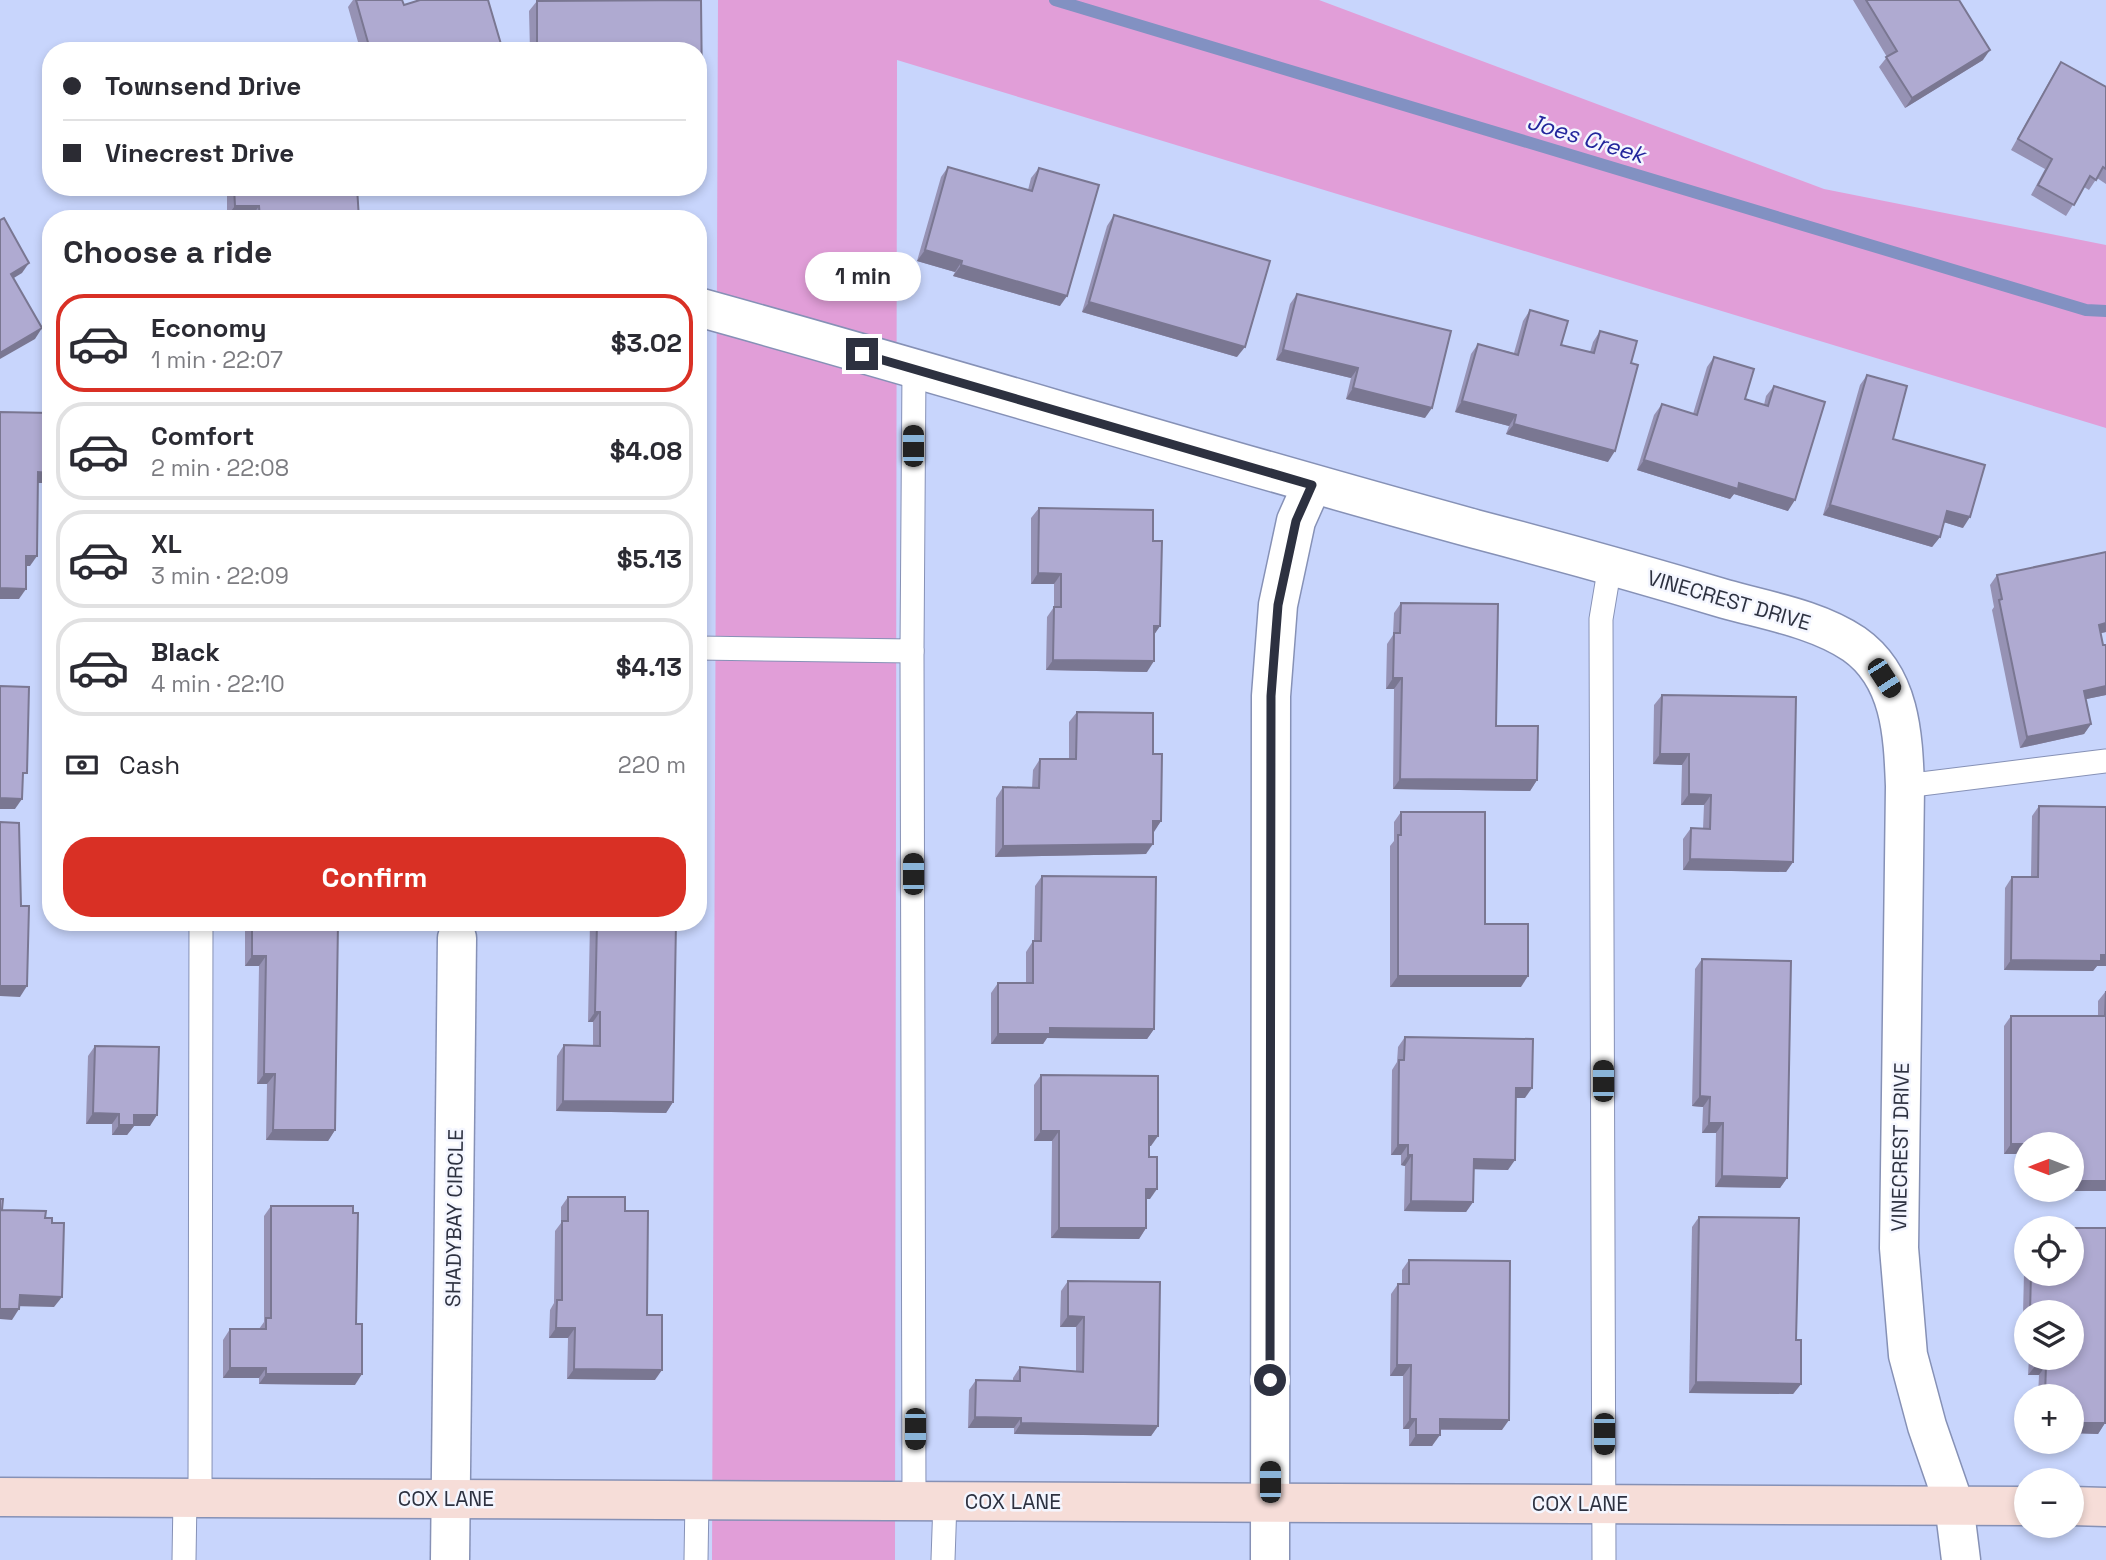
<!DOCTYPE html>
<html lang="en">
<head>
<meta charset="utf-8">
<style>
  body { margin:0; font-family:"Space Grotesk",sans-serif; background:#f7f7f7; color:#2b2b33; height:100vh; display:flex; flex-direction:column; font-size:26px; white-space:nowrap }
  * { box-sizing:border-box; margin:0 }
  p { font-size:23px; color:#7c7c81 }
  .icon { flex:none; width:38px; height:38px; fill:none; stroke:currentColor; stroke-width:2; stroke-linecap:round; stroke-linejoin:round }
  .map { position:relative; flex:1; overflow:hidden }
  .sheet { position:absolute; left:42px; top:210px; width:665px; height:721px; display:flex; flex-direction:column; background:#fff; border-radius:28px; box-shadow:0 4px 10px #0003 }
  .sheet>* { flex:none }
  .guide { position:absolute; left:42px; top:42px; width:665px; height:154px; border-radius:28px; box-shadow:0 4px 10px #0003; display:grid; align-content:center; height:154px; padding:0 21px; background:#fff }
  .needle { width:46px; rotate:270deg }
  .fabs { position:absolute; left:2014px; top:1132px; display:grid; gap:14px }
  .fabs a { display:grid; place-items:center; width:70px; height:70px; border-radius:50%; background:#fff; box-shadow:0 4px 10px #0003; font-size:35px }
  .end { position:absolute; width:32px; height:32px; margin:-16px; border:9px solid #2d3140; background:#fff; box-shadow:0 0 0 4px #fff }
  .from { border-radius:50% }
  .bubble { position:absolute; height:49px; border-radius:24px; background:#fff; box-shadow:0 4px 10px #0003; font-size:23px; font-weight:700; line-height:49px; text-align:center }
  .car { position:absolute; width:21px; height:42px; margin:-21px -10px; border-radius:9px; box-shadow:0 0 5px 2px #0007; background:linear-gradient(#222 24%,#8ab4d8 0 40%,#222 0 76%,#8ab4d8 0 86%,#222 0) }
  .guide b { display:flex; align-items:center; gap:24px; height:66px; font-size:26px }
  .guide b+b { border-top:2px solid #e1e1e2 }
  .guide i { width:18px; height:18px; background:#2b2b33 }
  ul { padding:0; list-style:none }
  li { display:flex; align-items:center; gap:21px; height:98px; margin:0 14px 10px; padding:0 7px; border:4px solid #e1e1e2; border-radius:28px }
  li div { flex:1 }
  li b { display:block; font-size:26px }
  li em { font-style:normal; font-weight:700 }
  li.active { border-color:#d93025 }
  li>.icon { width:63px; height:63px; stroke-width:1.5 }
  h2 { padding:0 21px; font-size:32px; line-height:84px }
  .pay { display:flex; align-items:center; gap:18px; height:77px; padding:0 21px; font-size:26px }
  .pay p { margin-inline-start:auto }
  .button { display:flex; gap:14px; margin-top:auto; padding:14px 21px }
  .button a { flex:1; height:80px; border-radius:28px; background:#d93025; color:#fff; font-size:28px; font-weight:700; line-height:80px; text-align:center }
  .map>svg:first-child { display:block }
</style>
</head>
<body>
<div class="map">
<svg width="2106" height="1560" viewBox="0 0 2106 1560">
  <rect width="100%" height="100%" fill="#c8d5fc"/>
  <polygon fill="#e19ed8" points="718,0 1319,0 1824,189 2106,245 2106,428 897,60 895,1560 712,1560"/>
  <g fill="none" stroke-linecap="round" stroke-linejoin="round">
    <polyline stroke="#8291c2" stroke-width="12" points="1055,0 2086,310 2106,311"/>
    <g stroke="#8691b6" stroke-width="25">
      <g id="lane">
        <polyline points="698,648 912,651 914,370"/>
        <polyline points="912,651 914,1501"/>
        <polyline points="1905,786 2106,761"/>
        <polyline points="200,1498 201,922"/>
        <polyline points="184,1560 185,1498"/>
        <polyline points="696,1560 697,1499"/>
        <polyline points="943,1560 945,1501"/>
        <polyline points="1604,1560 1601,619 1610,565"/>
      </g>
    </g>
    <g stroke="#8691b6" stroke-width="41">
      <g id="street">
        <path d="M698,307C958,379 1215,458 1475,529C1559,551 1642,574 1725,599C1768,611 1817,619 1854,644C1901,677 1903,735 1905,786L1899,1248L1908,1355L1927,1426L1954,1504L1961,1560"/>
        <polyline points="450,1560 457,938"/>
        <polyline points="1270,1560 1271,696 1278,605 1296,521 1312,485"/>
      </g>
    </g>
    <g stroke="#8691b6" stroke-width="41">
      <g id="secondary">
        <polyline points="0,1497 2026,1506"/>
        <polyline points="2072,1506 2106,1507"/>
      </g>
    </g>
    <use href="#lane" stroke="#fff" stroke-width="23"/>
    <use href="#street" stroke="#fff" stroke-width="38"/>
    <use href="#secondary" stroke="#f6ddd8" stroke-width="38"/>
  </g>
  <g fill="#9692b4">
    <polygon points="353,0 402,0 404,5 418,0 488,0 360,49 348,7"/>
    <polygon points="637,0 701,0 702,87 698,93 698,51 530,51 529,11 537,1"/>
    <polygon points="1853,0 1959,0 1983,60 1905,108 1879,67 1887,57"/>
    <polygon points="2061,62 2106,87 2106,184 2097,178 2089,190 2084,187 2066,216 2031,195 2045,169 2011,150 2054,73"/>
    <polygon points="948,167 1028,190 1031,178 1039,168 1060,306 953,276 955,272 917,261 941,177"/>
    <polygon points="227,187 357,187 359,219 252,219 252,216 227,216"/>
    <polygon points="1114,215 1237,357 1082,312 1107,226"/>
    <polygon points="1297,294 1425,418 1346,399 1351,378 1276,360 1290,304"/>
    <polygon points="1530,310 1561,345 1590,352 1593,342 1600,331 1608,462 1506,434 1509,426 1455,412 1471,354 1478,344 1514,353 1523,321"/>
    <polygon points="1714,357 1745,399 1764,405 1766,396 1774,386 1788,511 1734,494 1730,499 1637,470 1654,415 1662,404 1693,414 1707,367"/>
    <polygon points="1867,375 1893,439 1963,528 1944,522 1940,537 1932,547 1823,515 1860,385"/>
    <polygon points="1039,508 1153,541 1160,626 1154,635 1147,672 1046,670 1047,617 1054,607 1054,584 1031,584 1031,518"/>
    <polygon points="2106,552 2106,632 2101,633 2103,645 2106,695 2086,699 2091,724 2084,734 2020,748 1992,610 1994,607 1990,585 1997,575"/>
    <polygon points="1401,603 1496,726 1537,780 1530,791 1393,789 1394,689 1386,689 1387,644 1393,635 1394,613"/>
    <polygon points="1662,695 1793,862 1786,872 1683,870 1683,839 1691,828 1703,829 1704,805 1681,805 1682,765 1653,764 1654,705"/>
    <polygon points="1077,712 1153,754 1161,821 1153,832 1146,854 995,857 996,798 1003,787 1032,788 1033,770 1040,759 1069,759 1069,722"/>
    <polygon points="2039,806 2106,966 2097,966 2093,971 2004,970 2005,888 2012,877 2031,877 2032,816"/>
    <polygon points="1401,812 1485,924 1521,987 1390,987 1390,846 1394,841 1394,822"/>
    <polygon points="1042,876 1154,1029 1147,1039 1047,1038 1043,1044 991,1044 991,993 998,983 1026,983 1026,952 1033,941 1034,941 1035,886"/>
    <polygon points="245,922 338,922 335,1130 328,1141 266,1140 267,1084 257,1084 259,966 245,966"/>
    <polygon points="590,922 676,922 673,1102 666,1113 556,1111 557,1056 564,1045 593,1046 593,1022 588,1022"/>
    <polygon points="1702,959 1787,1178 1780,1188 1715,1187 1716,1133 1702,1133 1703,1107 1692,1106 1695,969"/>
    <polygon points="2106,991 2106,1191 2040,1191 2040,1190 2072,1190 2072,1144 2026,1144 2026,1154 2004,1154 2004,1026 2011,1016 2098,1016 2098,1001"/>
    <polygon points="1405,1037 1525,1098 1516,1098 1508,1170 1473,1169 1473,1202 1466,1212 1404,1211 1405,1166 1401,1165 1401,1155 1391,1155 1392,1070 1397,1062 1398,1047"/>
    <polygon points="95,1046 150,1126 134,1126 127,1135 112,1135 112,1124 86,1124 88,1056"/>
    <polygon points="1041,1075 1151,1146 1149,1146 1150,1199 1146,1199 1146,1228 1139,1239 1051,1238 1052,1141 1034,1141 1034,1085"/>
    <polygon points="568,1197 625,1211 647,1315 655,1380 567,1379 568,1338 549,1338 550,1310 554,1303 555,1231 561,1223 561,1207"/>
    <polygon points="271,1206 355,1385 259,1384 259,1378 223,1378 223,1340 230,1329 259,1329 264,1322 264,1216"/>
    <polygon points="1699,1217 1796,1340 1801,1384 1793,1394 1689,1393 1692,1227"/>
    <polygon points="1409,1260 1502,1430 1440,1430 1432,1446 1409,1446 1409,1429 1403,1429 1403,1376 1390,1376 1391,1294 1398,1284 1402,1284 1402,1270"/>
    <polygon points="2026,1269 2026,1274 2072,1274 2105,1372 2105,1423 2098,1434 2072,1433 2072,1396 2038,1396 2039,1375 2028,1375 2029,1358 2072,1358 2072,1312 2026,1312 2026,1355 2022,1355 2024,1273"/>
    <polygon points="1068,1281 1158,1426 1151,1436 1014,1434 1014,1428 968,1428 969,1390 976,1380 1013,1381 1013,1378 1020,1367 1076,1371 1076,1327 1060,1327 1061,1291"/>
  </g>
  <g fill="#7a7792">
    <polygon points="1990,50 1983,60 1905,108 1912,98"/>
    <polygon points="235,206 259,206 252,216 227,216"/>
    <polygon points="925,250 962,261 955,272 917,261"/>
    <polygon points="29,263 22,273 4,284 11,274"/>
    <polygon points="961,265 1067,296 1060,306 953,276"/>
    <polygon points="1089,302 1245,347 1237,357 1082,312"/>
    <polygon points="42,328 35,339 0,359 0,353"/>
    <polygon points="1283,350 1358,368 1351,378 1276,360"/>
    <polygon points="1353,388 1432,408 1425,418 1346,399"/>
    <polygon points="1462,401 1516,415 1509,426 1455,412"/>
    <polygon points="1514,424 1615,451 1608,462 1506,434"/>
    <polygon points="1644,460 1739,483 1795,500 1788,511 1734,494 1730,499 1637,470"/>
    <polygon points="38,472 51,473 51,483 30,483"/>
    <polygon points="1830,505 1940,537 1932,547 1823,515"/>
    <polygon points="1947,511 1970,517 1963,528 1940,521"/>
    <polygon points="26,556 37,556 30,566 19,566"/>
    <polygon points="1038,573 1061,574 1054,584 1031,584"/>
    <polygon points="0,588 26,589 19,599 0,599"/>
    <polygon points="2106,623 2106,632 2092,635 2099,625"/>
    <polygon points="1154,626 1160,626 1153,636"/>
    <polygon points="1053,660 1154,661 1147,672 1046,670"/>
    <polygon points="1393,678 1402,678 1394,689 1386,689"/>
    <polygon points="2106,686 2106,695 2077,701 2084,691"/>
    <polygon points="2091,724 2084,734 2020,748 2027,737"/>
    <polygon points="1660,754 1689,754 1682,765 1653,764"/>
    <polygon points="1400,779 1537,780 1530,791 1393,789"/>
    <polygon points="1689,794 1711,795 1704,805 1681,805"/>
    <polygon points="0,798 22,799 15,809 0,809"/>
    <polygon points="1153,821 1161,821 1154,832 1146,832"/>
    <polygon points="1153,844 1146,854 995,857 1003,846"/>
    <polygon points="1690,859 1793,862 1786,872 1683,870"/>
    <polygon points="2101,955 2106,955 2106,966 2097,966 2093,971 2004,970 2011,960"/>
    <polygon points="252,956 266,956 259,966 245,966"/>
    <polygon points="1398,976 1528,976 1521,987 1390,987"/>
    <polygon points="0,986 27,986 20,997 0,996"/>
    <polygon points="595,1012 600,1012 593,1022 588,1022"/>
    <polygon points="1050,1028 1154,1029 1147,1039 1047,1038 1043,1044 991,1044 998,1034"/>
    <polygon points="264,1074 275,1074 267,1084 257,1084"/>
    <polygon points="1516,1088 1532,1088 1525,1098 1509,1098"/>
    <polygon points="1700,1096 1710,1097 1703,1107 1692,1106"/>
    <polygon points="563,1101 673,1102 666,1113 556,1111"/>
    <polygon points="93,1113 119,1114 112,1124 86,1124"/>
    <polygon points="134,1115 157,1115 150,1126 134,1126 127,1135 112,1135 119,1125"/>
    <polygon points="1709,1123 1723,1123 1716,1133 1702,1133"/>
    <polygon points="273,1130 335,1130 328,1141 266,1140"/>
    <polygon points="1041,1131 1059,1131 1052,1141 1034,1141"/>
    <polygon points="1149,1136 1158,1136 1151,1146 1142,1146"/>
    <polygon points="2011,1144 2047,1144 2026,1144 2026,1154 2004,1154"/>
    <polygon points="1398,1145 1408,1145 1401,1155 1391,1155"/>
    <polygon points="1408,1155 1412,1155 1405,1166 1401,1165"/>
    <polygon points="1474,1159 1515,1160 1508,1170 1466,1169"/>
    <polygon points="1722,1176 1787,1178 1780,1188 1715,1187"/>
    <polygon points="2072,1181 2106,1181 2106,1191 2040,1191 2072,1190"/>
    <polygon points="1146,1189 1157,1189 1150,1199 1139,1199"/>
    <polygon points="1411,1201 1473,1202 1466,1212 1404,1211"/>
    <polygon points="1059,1228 1146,1228 1139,1239 1051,1238"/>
    <polygon points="20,1295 62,1297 54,1307 12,1306"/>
    <polygon points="0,1309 19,1309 12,1320 0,1319"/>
    <polygon points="1068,1316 1084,1317 1076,1327 1060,1327"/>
    <polygon points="556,1328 575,1328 568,1338 549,1338"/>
    <polygon points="1397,1365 1411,1365 1403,1376 1390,1376"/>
    <polygon points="2036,1365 2046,1365 2039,1375 2028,1375"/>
    <polygon points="230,1368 266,1368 259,1378 223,1378"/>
    <polygon points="574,1369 662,1370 655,1380 567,1379"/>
    <polygon points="266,1374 362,1374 355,1385 259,1384"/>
    <polygon points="1696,1382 1801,1384 1793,1394 1689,1393"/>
    <polygon points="975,1417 1021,1418 1014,1428 968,1428"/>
    <polygon points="1410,1419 1416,1419 1409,1429 1403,1429"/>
    <polygon points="1440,1419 1509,1420 1502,1430 1432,1429"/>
    <polygon points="1021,1423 1158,1426 1151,1436 1014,1434"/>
    <polygon points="2072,1423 2105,1423 2098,1434 2072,1433"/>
    <polygon points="1416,1435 1440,1435 1432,1446 1409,1446"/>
  </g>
  <g fill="#afaad1" stroke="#7a7792" stroke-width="2">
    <polygon points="356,0 402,0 404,5 420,0 488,0 503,51 353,51 369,46"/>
    <polygon points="701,0 702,87 698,88 698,51 537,51 537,1"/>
    <polygon points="1866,0 1959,0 1990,50 1912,98 1886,57 1897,51"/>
    <polygon points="2061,62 2106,87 2106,169 2103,167 2096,180 2090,176 2074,205 2038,185 2052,159 2018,139"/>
    <polygon points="948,167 1032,191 1039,168 1099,185 1067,296 961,265 962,261 925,250"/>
    <polygon points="234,187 357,187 359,219 260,219 259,206 235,206"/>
    <polygon points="1114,215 1270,261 1245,347 1089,302"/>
    <polygon points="4,218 29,263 11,274 42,328 0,353 0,220"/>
    <polygon points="1297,294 1451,331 1432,408 1353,388 1358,368 1283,350"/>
    <polygon points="1530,310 1568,321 1561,345 1594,353 1600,331 1637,341 1631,363 1638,365 1615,451 1514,424 1516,415 1462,401 1478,344 1518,355"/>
    <polygon points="1714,357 1754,369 1745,399 1768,406 1774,386 1825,402 1795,500 1739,483 1738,489 1644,460 1662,404 1697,415"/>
    <polygon points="1867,375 1907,386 1893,439 1985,465 1970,517 1947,511 1940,537 1830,505"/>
    <polygon points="0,412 51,413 51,473 38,472 37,556 26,556 26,589 0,588"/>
    <polygon points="1039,508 1153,510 1153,541 1162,541 1160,626 1154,626 1154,661 1053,660 1054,607 1061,607 1061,574 1038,573"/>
    <polygon points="2106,552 2106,623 2099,625 2103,645 2106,645 2106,686 2084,691 2091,724 2027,737 1999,600 2002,599 1997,575"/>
    <polygon points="1401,603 1498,604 1496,726 1538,726 1537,780 1400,779 1402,678 1393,678 1394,633 1400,633"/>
    <polygon points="0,686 29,687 27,773 23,773 22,799 0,798"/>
    <polygon points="1662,695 1796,697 1793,862 1690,859 1691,828 1710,829 1711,795 1689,794 1689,754 1660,754"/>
    <polygon points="1077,712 1153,713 1153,754 1162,754 1161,821 1153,821 1153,844 1003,846 1003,787 1039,788 1040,759 1076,759"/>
    <polygon points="2039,806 2106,807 2106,955 2101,955 2101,961 2011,960 2012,877 2038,877"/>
    <polygon points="1401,812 1485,812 1485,924 1528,924 1528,976 1398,976 1398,835 1401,835"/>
    <polygon points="0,822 19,823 21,906 29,906 27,986 0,986"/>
    <polygon points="1042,876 1156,877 1154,1029 1050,1028 1050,1034 998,1034 998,983 1033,983 1033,941 1041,941"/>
    <polygon points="252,922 338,922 335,1130 273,1130 275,1074 264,1074 266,956 252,956"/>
    <polygon points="597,922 676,922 673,1102 563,1101 564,1045 600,1046 600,1012 595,1012"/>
    <polygon points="1702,959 1791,961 1787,1178 1722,1176 1723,1123 1709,1123 1710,1097 1700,1096"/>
    <polygon points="2106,991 2106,1181 2072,1181 2072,1144 2011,1144 2011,1016 2105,1016"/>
    <polygon points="1405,1037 1533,1039 1532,1088 1516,1088 1515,1160 1474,1159 1473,1202 1411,1201 1412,1155 1408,1155 1408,1145 1398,1145 1399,1060 1404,1060"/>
    <polygon points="95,1046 159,1047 157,1115 134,1115 134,1125 119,1125 119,1114 93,1113"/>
    <polygon points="1041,1075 1158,1076 1158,1136 1149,1136 1149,1157 1157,1157 1157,1189 1146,1189 1146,1228 1059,1228 1059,1131 1041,1131"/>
    <polygon points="568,1197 625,1197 625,1211 648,1211 647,1315 662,1315 662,1370 574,1369 575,1328 556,1328 557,1300 562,1300 562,1221 568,1221"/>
    <polygon points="0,1199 3,1199 2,1210 46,1211 45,1218 52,1218 52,1223 64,1223 62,1297 20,1295 19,1309 0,1309"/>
    <polygon points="271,1206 353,1206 353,1213 358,1213 356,1324 362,1324 362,1374 266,1374 266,1368 230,1368 230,1329 266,1329 266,1318 271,1318"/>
    <polygon points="1699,1217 1799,1218 1796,1340 1801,1340 1801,1384 1696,1382"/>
    <polygon points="2061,1228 2106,1228 2105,1423 2072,1423 2072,1396 2045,1396 2046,1365 2036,1365 2036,1358 2072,1358 2072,1312 2030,1312 2031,1274 2072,1274 2072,1228"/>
    <polygon points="1409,1260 1510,1261 1509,1420 1440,1419 1440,1435 1416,1435 1416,1419 1410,1419 1411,1365 1397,1365 1398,1284 1409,1284"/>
    <polygon points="1068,1281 1160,1282 1158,1426 1021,1423 1021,1418 975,1417 976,1380 1020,1381 1020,1367 1083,1372 1084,1317 1068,1316"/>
  </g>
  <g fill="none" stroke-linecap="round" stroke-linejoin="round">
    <polyline stroke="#2d3140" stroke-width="9" points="862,354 1312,485 1296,521 1278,605 1271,696 1270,1380"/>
  </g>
  <g text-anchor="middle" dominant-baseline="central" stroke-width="5" stroke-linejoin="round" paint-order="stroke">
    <g font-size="21" fill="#2d3140" stroke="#f4f6ff">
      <text transform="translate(1729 600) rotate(16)">VINECREST DRIVE</text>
      <text transform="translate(1900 1147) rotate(-89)">VINECREST DRIVE</text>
      <text transform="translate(454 1218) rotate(-89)">SHADYBAY CIRCLE</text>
      <text x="446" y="1498">COX LANE</text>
      <text x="1013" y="1501">COX LANE</text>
      <text x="1580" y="1503">COX LANE</text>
    </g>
    <g font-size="23" font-style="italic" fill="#22259c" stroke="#f4f6ff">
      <text transform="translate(1586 138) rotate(17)">Joes Creek</text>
    </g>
  </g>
</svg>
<div class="fabs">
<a><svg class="needle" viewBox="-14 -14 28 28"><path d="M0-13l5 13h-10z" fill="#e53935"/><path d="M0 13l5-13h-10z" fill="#7c7c81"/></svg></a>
<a><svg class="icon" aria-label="locate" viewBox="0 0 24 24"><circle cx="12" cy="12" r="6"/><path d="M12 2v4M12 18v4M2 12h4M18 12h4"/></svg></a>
<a><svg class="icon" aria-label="layers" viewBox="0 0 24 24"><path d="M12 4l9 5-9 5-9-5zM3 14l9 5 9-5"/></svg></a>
<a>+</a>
<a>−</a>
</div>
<i class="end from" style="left:1270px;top:1380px"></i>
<i class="end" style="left:862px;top:354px"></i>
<div class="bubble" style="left:805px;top:252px;width:116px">1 min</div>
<i class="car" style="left:913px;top:446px;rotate:0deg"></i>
<i class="car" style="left:1884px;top:678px;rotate:147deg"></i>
<i class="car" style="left:913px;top:874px;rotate:0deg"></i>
<i class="car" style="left:1603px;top:1081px;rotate:0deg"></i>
<i class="car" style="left:915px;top:1429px;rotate:180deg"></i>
<i class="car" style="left:1604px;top:1434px;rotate:180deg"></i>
<i class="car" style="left:1270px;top:1482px;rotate:0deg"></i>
<div class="guide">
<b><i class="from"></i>Townsend Drive</b>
<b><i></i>Vinecrest Drive</b>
</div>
<section class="sheet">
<h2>Choose a ride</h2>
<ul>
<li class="active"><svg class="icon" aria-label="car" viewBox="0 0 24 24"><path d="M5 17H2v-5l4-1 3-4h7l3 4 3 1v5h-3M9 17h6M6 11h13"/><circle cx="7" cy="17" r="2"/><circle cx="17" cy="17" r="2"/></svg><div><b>Economy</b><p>1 min · 22:07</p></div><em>$3.02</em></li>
<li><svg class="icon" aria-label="car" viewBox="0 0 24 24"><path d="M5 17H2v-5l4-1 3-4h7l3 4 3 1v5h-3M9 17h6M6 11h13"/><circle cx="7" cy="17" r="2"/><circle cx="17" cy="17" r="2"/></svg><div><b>Comfort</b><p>2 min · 22:08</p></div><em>$4.08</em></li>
<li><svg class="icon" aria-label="car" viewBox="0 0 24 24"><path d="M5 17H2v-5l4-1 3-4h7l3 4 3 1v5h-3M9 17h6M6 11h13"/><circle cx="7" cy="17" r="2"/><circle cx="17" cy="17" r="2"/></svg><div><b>XL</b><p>3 min · 22:09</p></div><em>$5.13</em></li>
<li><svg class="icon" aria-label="car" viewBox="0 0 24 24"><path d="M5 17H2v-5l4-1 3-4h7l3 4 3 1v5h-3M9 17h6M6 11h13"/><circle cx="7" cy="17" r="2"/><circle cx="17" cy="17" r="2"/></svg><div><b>Black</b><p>4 min · 22:10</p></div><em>$4.13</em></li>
</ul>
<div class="pay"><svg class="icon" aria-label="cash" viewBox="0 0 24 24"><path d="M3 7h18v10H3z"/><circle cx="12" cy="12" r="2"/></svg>Cash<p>220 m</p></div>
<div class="button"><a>Confirm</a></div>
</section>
</div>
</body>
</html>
